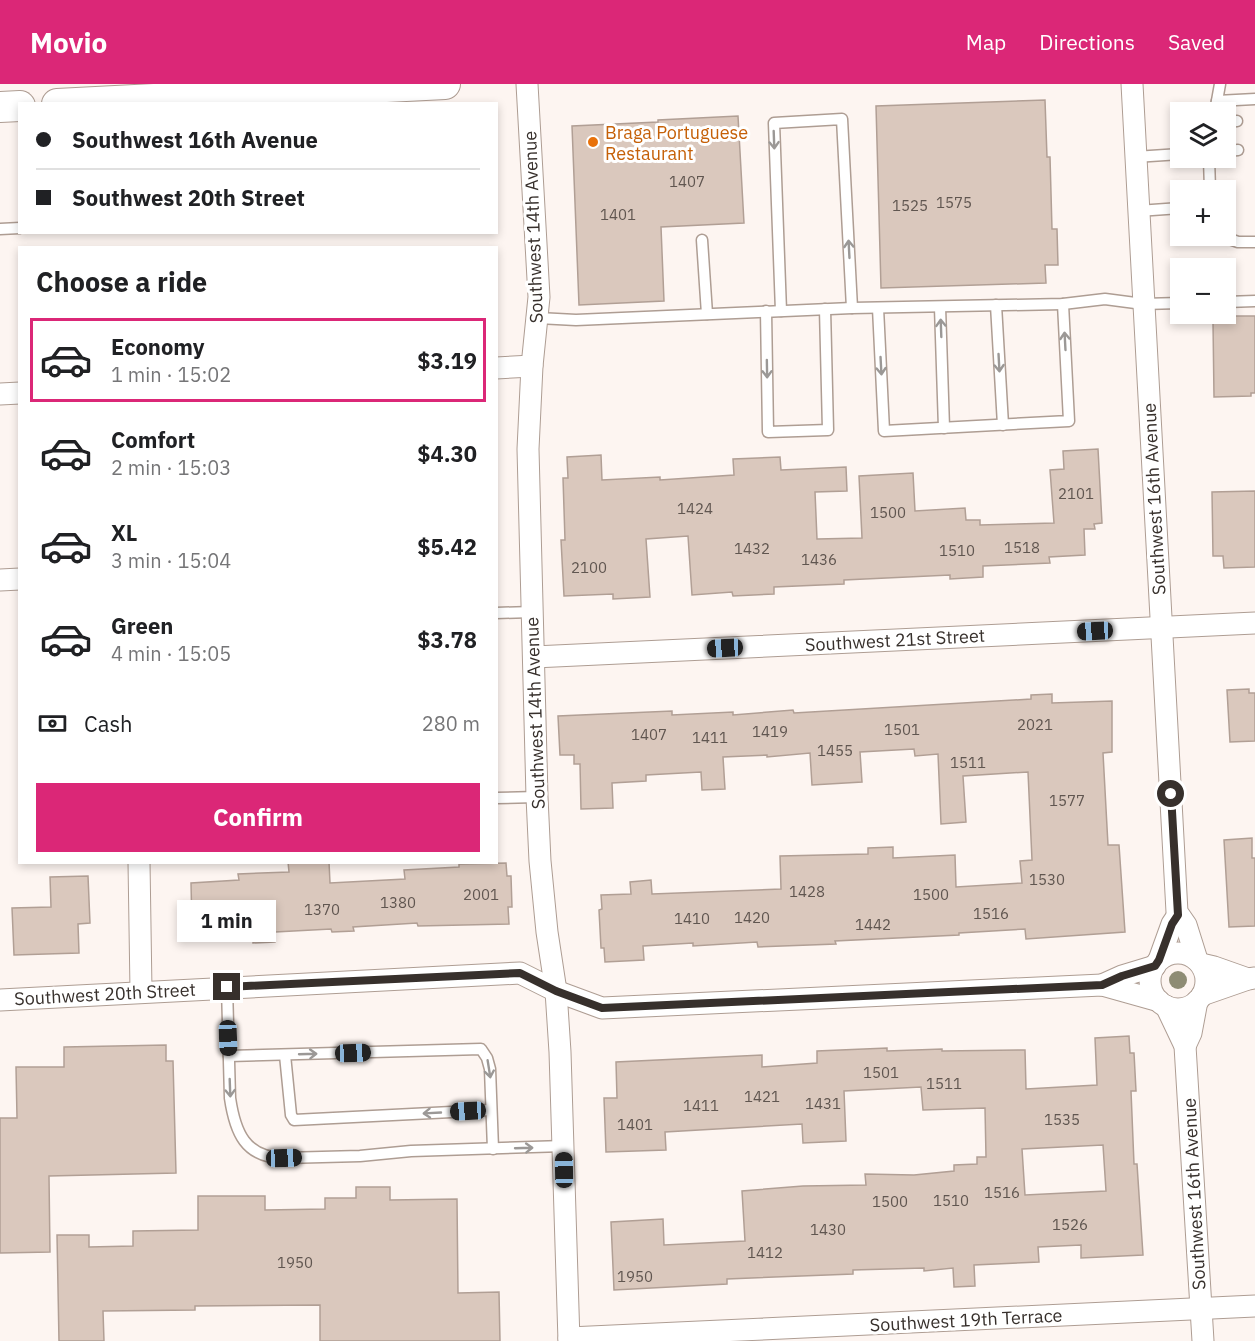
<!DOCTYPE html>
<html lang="en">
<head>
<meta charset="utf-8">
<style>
  body { margin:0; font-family:"IBM Plex Sans",sans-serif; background:#f2f2f2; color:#202124; height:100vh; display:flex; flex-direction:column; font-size:22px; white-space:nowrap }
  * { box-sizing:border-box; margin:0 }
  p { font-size:20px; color:#757577 }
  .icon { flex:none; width:33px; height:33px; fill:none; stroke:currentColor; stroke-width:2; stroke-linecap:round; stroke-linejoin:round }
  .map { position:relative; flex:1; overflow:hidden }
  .details { position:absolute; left:18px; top:162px; width:480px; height:618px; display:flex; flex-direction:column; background:#fff; border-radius:0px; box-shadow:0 3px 9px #0003 }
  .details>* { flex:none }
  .hud { position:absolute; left:18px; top:18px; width:480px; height:132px; border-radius:0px; box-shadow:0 3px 9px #0003; display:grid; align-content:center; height:132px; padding:0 18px; background:#fff }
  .tools { position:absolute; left:1170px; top:18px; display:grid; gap:12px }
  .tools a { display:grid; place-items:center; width:66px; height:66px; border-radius:0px; background:#fff; box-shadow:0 3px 9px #0003; font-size:30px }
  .end { position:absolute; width:27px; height:27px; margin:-14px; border:8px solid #37302c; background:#fff; box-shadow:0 0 0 3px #fff }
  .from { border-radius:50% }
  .bubble { position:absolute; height:42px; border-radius:0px; background:#fff; box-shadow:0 3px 9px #0003; font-size:20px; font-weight:700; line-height:42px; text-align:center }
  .car { position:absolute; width:18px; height:36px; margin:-18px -9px; border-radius:8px; box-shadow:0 0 4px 2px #0007; background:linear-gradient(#222 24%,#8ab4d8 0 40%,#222 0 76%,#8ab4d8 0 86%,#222 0) }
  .hud b { display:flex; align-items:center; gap:21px; height:57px; font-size:22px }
  .hud b+b { border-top:2px solid #e0e0e0 }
  .hud i { width:15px; height:15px; background:#202124 }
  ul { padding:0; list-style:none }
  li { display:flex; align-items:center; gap:18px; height:84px; margin:0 12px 9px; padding:0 6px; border:3px solid transparent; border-radius:0px }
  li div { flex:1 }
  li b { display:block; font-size:22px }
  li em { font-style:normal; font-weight:700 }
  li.on { border-color:#db2777 }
  li>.icon { width:54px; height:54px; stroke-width:1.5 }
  h2 { padding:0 18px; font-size:27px; line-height:72px }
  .pay { display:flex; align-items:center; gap:15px; height:66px; padding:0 18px; font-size:22px }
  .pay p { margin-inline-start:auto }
  .action { display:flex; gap:12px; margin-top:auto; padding:12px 18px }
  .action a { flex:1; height:69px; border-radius:0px; background:#db2777; color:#fff; font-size:24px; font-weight:700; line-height:69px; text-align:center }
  header { display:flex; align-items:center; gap:36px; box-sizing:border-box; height:84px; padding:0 30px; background:#db2777; color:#fff }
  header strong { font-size:28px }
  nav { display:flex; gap:33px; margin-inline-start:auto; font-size:21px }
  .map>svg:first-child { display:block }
</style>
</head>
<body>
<header>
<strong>Movio</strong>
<nav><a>Map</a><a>Directions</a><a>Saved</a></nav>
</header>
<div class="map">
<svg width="1255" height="1257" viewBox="0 0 1255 1257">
  <rect width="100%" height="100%" fill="#fdf5f1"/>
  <g fill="#dac8bd" stroke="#b19f95" stroke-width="1.5" fill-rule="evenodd">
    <polygon points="1045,16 1047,73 1050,73 1052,145 1057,145 1058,181 1045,181 1046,199 881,204 876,22"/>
    <polygon points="738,32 744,139 661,143 664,217 579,221 572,42 658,38 658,36"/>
    <polygon points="1233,232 1255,232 1255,309 1251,309 1251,312 1214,313 1213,239 1233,239"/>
    <polygon points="1098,365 1102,439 1094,440 1095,445 1084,445 1085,471 1049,473 1050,479 983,482 983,493 950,495 950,491 844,496 844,500 774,503 774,510 733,512 732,508 692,511 688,452 646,455 650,513 613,515 613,510 564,512 561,456 565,456 563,394 568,394 567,373 601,371 602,396 660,393 660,396 734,391 733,375 780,373 781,386 846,383 847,407 815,408 817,455 862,454 859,392 913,389 915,427 965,424 966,436 980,436 980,441 1054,439 1050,386 1064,385 1063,367"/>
    <polygon points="1255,407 1255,483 1224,484 1223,472 1213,472 1212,408"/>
    <polygon points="1249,605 1249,609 1255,609 1255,657 1230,658 1227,606"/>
    <polygon points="1052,610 1052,619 1112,617 1112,668 1103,669 1108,761 1119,761 1125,848 1026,855 1025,845 959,849 959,851 835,857 836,860 758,863 757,858 693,862 693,859 643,862 644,876 605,878 604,864 601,864 599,826 602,825 601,811 631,810 630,798 651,796 652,810 781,805 780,772 868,770 868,764 893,763 893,774 955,771 956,803 1022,799 1020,777 1032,776 1028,688 963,692 966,738 941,740 938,670 915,672 914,665 860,668 862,698 812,701 810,669 767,673 767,671 723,673 725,705 702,706 701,688 646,691 646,697 612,699 613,724 581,725 580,680 574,680 574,671 560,671 558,632 672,627 672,631 733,628 733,631 793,626 794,629 1031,615 1031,611"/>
    <polygon points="1252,754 1252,774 1255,774 1255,842 1229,843 1224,756"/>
    <polygon points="288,778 329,778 330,799 405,795 404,786 459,783 459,780 506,779 507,792 511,792 512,823 508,823 509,840 418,842 417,839 353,843 354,847 332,848 331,845 275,848 275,858 253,859 253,846 239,846 239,842 192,842 191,799 239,796 238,790 289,788"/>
    <polygon points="88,792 90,839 78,840 79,869 14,871 12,824 51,823 50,793"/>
    <path d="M1129,952L1130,969H1134L1136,1007H1131L1134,1080H1137L1143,1171L1081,1174V1161L1038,1163L1039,1178L974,1181L975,1202L954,1203L953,1184L924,1187V1184L853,1186V1190L727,1195V1200L614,1206L611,1138L663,1135L664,1161L745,1157L742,1107L803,1102L866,1101L865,1090L914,1091L954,1087V1081L977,1080V1073H986L985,1024L923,1026L921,1003L844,1007L846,1057L803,1059L802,1040L665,1048L666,1066L606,1068L604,1014H617L616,978L762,971V983L817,979V967L887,964V967L942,965V967L1025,966L1026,1005L1097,1001L1095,954ZM1103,1061L1106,1107L1025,1111L1022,1065Z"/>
    <polygon points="166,961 166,977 173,977 176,1089 49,1092 50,1168 0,1169 0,1034 17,1034 16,983 64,983 64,963"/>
    <polygon points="356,1103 390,1103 390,1116 457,1115 458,1209 499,1208 500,1257 320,1257 320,1221 195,1222 195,1226 103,1227 104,1257 59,1257 57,1151 89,1151 89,1163 133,1162 133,1147 198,1146 198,1112 265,1112 265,1126 325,1125 325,1114 356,1114"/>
  </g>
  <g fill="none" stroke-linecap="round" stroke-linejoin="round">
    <g stroke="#ae9d93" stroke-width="13">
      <g id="service">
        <polyline points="1217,17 1255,15"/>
        <polyline points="1215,28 1220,0"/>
        <polyline points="1226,38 1237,37"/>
        <polyline points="1226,67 1238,66"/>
        <polyline points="1135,73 1180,70"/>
        <polyline points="1209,74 1210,106"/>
        <polyline points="1138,127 1180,124"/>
        <polyline points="0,145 20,144"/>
        <polyline points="1221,152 1238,158 1255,158"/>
        <polyline points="702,156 707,230"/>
        <polyline points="1226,218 1255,217"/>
        <polyline points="996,221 1003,341"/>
        <polyline points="940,223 944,344"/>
        <polyline points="878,224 884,347 1069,337 1063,220"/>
        <polyline points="766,227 768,348 828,346 825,225"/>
        <polyline points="781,227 774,39 842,35 852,224"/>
        <polyline points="538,234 576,236 852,224 1063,220 1105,215 1143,220 1180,219"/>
        <polyline points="496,529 532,528"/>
        <polyline points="496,714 537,713"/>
        <path d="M227,903L230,1014C235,1048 245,1074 284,1074L360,1072L411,1067L564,1062"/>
        <polyline points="285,971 291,1031 294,1036 491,1026"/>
        <polyline points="229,972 481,965 487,974 490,985 493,1065"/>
      </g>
    </g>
    <g stroke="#ae9d93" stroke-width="23">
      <g id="minor">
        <polyline points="527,0 539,213 532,282 528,365 537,713 540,777 547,848 556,907 560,968 569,1257"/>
        <polyline points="1132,0 1177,828 1186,841 1197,876"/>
        <polyline points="496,284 532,282"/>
        <polyline points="0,310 20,309"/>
        <polyline points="0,496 20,495"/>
        <polyline points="534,573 1255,539"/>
        <polyline points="139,778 141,907"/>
        <circle cx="1178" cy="897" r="28"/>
        <polyline points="1159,876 1172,840 1178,831"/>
        <polyline points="1201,880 1214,883 1248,895"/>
        <polyline points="1102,901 1122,892 1155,882"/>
        <polyline points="1202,911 1248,895 1255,894"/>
        <polyline points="0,916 520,889 556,907 602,924 1102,901 1159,917"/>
        <polyline points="1166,922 1185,962 1203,1257"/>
        <polyline points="1185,962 1191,949 1197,917"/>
        <polyline points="569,1254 1255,1222"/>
      </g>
    </g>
    <g stroke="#ae9d93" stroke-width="32">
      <g id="secondary">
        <polyline points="57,20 445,0"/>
        <polyline points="0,23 20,22"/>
      </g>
    </g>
    <use href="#service" stroke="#fff" stroke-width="10"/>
    <use href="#minor" stroke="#fff" stroke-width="21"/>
    <use href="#secondary" stroke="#fff" stroke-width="30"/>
  </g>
  <circle fill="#8e8c74" cx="1178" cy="896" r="9"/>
  <defs><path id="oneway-shaft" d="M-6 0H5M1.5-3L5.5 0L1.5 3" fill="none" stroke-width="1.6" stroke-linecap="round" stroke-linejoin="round" transform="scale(1.5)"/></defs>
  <g stroke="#9b9896">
    <use href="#oneway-shaft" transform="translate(774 56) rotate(88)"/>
    <use href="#oneway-shaft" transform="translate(849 165) rotate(-93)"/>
    <use href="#oneway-shaft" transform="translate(941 244) rotate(-92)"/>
    <use href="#oneway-shaft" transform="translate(1065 257) rotate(-93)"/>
    <use href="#oneway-shaft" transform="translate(999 279) rotate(87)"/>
    <use href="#oneway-shaft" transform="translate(881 282) rotate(87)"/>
    <use href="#oneway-shaft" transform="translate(767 285) rotate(89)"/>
    <use href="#oneway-shaft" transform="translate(308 970) rotate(-2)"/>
    <use href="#oneway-shaft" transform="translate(489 985) rotate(81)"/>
    <use href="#oneway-shaft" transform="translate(230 1004) rotate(88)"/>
    <use href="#oneway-shaft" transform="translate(432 1029) rotate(177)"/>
    <use href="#oneway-shaft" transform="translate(524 1064) rotate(-2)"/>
  </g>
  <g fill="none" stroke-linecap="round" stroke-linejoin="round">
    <polyline stroke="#37302c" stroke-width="8" points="227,903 520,889 556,907 602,924 1102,901 1122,892 1155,882 1159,876 1172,840 1178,831 1171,710"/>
  </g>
  <circle fill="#e8710a" stroke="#fff" stroke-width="2" cx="593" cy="58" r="6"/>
  <g text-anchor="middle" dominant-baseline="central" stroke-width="6" stroke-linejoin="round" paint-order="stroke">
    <g font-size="15" fill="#605650">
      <text x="687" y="97">1407</text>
      <text x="954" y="118">1575</text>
      <text x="910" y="121">1525</text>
      <text x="618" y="130">1401</text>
      <text x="1076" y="409">2101</text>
      <text x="695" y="424">1424</text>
      <text x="888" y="428">1500</text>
      <text x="1022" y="463">1518</text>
      <text x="752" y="464">1432</text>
      <text x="957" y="466">1510</text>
      <text x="819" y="475">1436</text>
      <text x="589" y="483">2100</text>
      <text x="1035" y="640">2021</text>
      <text x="902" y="645">1501</text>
      <text x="770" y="647">1419</text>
      <text x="649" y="650">1407</text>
      <text x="710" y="653">1411</text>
      <text x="835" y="666">1455</text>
      <text x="968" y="678">1511</text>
      <text x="1067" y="716">1577</text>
      <text x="1047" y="795">1530</text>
      <text x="807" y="807">1428</text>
      <text x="481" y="810">2001</text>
      <text x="931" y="810">1500</text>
      <text x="398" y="818">1380</text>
      <text x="322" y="825">1370</text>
      <text x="991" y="829">1516</text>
      <text x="752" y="833">1420</text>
      <text x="692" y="834">1410</text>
      <text x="873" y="840">1442</text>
      <text x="881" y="988">1501</text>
      <text x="944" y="999">1511</text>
      <text x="762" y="1012">1421</text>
      <text x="823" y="1019">1431</text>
      <text x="701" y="1021">1411</text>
      <text x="1062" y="1035">1535</text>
      <text x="635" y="1040">1401</text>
      <text x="1002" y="1108">1516</text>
      <text x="951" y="1116">1510</text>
      <text x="890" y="1117">1500</text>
      <text x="1070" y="1140">1526</text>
      <text x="828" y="1145">1430</text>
      <text x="765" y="1168">1412</text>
      <text x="295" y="1178">1950</text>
      <text x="635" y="1192">1950</text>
    </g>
    <g font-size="18" fill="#c56008" stroke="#fff" text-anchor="start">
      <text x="605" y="48">Braga Portuguese<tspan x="605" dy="21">Restaurant</tspan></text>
    </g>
    <g font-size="18" fill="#37302c" stroke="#fff">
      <text transform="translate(533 143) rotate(-92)">Southwest 14th Avenue</text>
      <text transform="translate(1154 415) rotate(-93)">Southwest 16th Avenue</text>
      <text transform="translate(895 556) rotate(-3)">Southwest 21st Street</text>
      <text transform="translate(535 629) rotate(-92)">Southwest 14th Avenue</text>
      <text transform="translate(105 910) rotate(-3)">Southwest 20th Street</text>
      <text transform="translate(1194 1110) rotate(-93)">Southwest 16th Avenue</text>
      <text transform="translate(966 1236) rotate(-3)">Southwest 19th Terrace</text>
    </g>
  </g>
</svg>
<div class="tools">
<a><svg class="icon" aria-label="layers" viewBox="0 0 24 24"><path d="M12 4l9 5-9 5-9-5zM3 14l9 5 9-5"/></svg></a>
<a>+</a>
<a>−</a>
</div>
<i class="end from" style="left:1171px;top:710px"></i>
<i class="end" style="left:227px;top:903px"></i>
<div class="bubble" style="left:177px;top:816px;width:99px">1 min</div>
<i class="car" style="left:1095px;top:547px;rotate:267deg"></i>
<i class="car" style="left:725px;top:564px;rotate:267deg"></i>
<i class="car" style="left:228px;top:954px;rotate:178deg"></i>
<i class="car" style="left:353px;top:969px;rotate:88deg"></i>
<i class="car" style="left:468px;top:1027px;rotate:267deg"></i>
<i class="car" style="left:284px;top:1074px;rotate:88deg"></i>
<i class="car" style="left:564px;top:1086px;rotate:359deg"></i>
<div class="hud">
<b><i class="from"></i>Southwest 16th Avenue</b>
<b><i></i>Southwest 20th Street</b>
</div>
<section class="details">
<h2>Choose a ride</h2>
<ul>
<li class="on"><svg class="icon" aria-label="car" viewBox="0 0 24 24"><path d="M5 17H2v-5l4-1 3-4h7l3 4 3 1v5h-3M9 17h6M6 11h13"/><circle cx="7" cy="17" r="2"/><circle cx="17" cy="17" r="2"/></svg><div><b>Economy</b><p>1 min · 15:02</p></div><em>$3.19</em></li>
<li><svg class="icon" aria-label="car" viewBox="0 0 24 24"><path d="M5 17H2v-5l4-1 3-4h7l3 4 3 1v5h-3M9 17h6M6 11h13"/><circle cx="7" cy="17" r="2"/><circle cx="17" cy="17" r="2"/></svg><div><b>Comfort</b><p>2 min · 15:03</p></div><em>$4.30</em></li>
<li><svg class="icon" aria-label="car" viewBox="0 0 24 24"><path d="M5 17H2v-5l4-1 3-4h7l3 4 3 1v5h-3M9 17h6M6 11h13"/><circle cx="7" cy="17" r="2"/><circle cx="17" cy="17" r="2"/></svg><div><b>XL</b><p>3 min · 15:04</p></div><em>$5.42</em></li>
<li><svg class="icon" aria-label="car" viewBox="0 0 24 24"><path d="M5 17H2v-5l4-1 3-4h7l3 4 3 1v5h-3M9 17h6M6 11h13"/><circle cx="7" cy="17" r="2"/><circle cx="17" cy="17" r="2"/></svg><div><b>Green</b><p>4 min · 15:05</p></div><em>$3.78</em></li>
</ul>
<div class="pay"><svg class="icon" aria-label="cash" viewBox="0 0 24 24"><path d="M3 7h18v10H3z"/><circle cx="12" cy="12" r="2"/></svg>Cash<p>280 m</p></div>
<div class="action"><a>Confirm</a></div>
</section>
</div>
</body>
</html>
